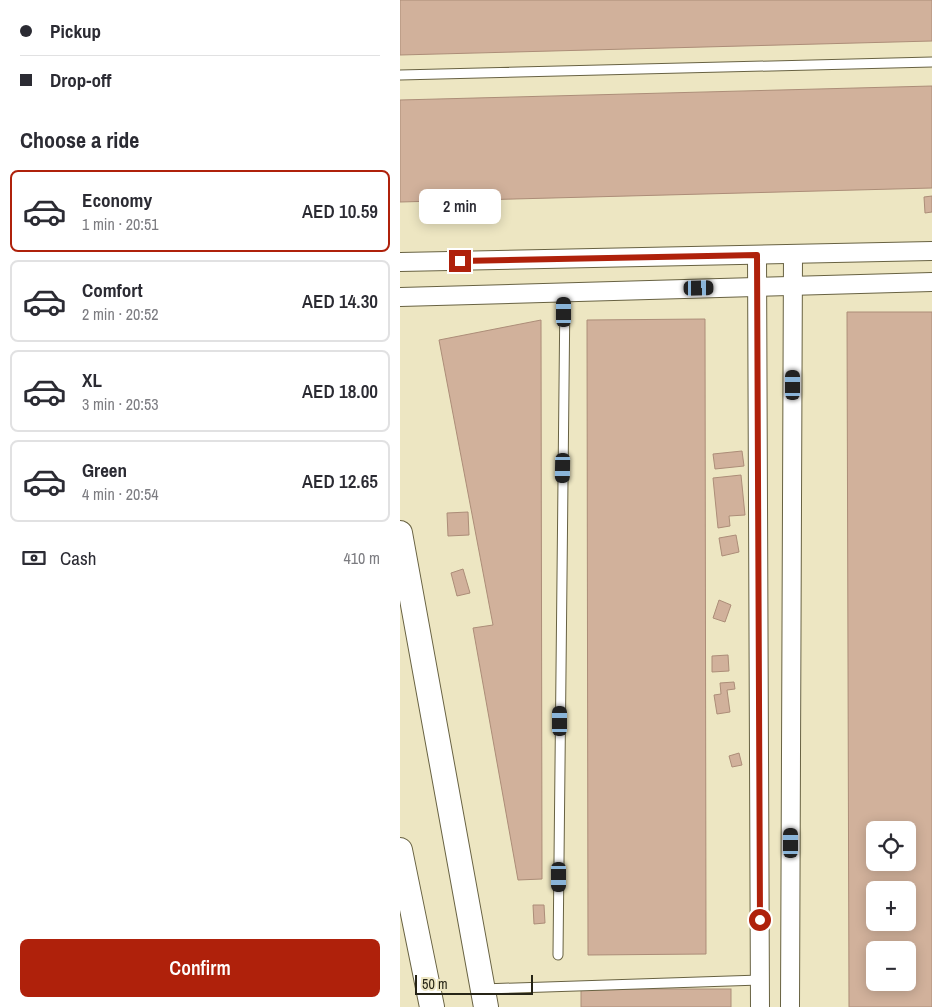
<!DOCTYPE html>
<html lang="en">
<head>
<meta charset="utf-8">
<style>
  body { margin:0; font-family:"Archivo Narrow",sans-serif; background:#f7f7f7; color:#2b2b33; height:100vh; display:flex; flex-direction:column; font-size:19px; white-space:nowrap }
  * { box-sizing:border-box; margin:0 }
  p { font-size:16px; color:#7c7c81 }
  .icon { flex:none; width:28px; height:28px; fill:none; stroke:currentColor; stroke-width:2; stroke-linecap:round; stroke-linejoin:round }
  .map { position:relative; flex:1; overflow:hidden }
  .sheet { display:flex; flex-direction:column; background:#fff; width:400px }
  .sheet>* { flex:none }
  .hud { display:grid; align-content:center; height:110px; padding:0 20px; background:#fff }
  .tools { position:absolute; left:466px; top:821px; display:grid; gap:10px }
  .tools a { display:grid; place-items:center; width:50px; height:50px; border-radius:8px; background:#fff; box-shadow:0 2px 12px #0003; font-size:25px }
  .scale { position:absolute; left:15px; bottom:12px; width:118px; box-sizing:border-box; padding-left:5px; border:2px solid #262416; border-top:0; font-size:14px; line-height:18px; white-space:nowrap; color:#262416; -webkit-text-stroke:4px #ede6c2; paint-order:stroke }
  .end { position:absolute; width:22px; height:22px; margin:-11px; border:6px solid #af210b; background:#fff; box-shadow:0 0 0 2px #fff }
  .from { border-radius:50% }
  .bubble { position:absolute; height:35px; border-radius:8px; background:#fff; box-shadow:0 2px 12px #0003; font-size:16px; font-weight:600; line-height:35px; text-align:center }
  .car { position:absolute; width:15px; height:30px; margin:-15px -8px; border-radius:6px; box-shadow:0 0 4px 1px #0007; background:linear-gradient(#222 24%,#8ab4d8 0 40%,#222 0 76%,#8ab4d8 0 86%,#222 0) }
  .hud b { display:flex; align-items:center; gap:18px; height:48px; font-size:19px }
  .hud b+b { border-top:1px solid #e1e1e2 }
  .hud i { width:12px; height:12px; background:#2b2b33 }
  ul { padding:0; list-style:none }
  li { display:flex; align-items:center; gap:15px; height:82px; margin:0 10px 8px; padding:0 10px; border:2px solid #e1e1e2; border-radius:8px }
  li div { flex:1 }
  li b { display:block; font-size:19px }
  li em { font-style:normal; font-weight:600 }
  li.active { border-color:#af210b }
  li>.icon { width:45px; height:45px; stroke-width:1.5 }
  h2 { padding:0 20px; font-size:22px; line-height:60px }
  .pay { display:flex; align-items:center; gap:12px; height:55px; padding:0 20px; font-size:19px }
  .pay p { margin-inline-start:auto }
  .cta { display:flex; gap:10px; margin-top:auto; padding:10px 20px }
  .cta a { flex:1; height:58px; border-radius:8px; background:#af210b; color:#fff; font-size:20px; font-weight:600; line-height:58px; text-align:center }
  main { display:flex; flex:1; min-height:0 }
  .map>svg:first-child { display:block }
</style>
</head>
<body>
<main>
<section class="sheet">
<div class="hud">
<b><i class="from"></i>Pickup</b>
<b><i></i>Drop-off</b>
</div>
<h2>Choose a ride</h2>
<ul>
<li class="active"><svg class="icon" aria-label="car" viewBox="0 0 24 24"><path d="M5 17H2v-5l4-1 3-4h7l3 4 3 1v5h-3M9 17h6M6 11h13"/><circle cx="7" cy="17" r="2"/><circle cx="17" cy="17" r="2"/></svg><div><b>Economy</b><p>1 min · 20:51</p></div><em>AED 10.59</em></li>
<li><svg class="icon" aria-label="car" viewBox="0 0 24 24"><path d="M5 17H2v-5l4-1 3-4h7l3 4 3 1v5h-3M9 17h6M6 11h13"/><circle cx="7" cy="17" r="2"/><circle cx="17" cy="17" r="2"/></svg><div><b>Comfort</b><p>2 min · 20:52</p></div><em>AED 14.30</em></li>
<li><svg class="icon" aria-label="car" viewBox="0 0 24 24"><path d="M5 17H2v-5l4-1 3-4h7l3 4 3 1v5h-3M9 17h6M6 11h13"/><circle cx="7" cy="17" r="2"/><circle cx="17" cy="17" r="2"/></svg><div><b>XL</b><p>3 min · 20:53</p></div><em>AED 18.00</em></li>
<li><svg class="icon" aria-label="car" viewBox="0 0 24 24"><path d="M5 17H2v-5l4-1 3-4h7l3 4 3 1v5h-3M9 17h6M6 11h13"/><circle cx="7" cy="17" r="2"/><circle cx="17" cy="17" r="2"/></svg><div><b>Green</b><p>4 min · 20:54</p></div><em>AED 12.65</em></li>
</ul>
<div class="pay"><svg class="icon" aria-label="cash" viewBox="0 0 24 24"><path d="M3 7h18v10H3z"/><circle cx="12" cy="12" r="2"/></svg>Cash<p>410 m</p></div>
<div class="cta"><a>Confirm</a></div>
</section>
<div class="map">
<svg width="532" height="1007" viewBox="0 0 532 1007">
  <rect width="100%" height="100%" fill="#ede6c2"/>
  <g fill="#d1b19b" stroke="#ac8d78" fill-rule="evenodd">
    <polygon points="0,0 532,0 532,41 0,55"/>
    <polygon points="532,86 532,188 0,202 0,100"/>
    <polygon points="532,196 532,212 525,213 524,197"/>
    <path d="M447,312H532V1007H449ZM475,830H508V862H475ZM475,890H508V922H475ZM475,950H508V982H475Z"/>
    <polygon points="305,319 306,954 188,955 187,320"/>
    <polygon points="141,320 142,879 118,880 73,628 93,625 39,340"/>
    <polygon points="342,451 344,466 315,469 313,454"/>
    <polygon points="341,475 345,515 329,516 330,526 318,528 313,478"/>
    <polygon points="68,512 69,535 48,536 47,513"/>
    <polygon points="336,535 339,552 322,556 319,538"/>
    <polygon points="63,569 70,593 57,596 51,573"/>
    <polygon points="319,600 331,605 325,622 313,618"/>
    <polygon points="328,655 329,671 312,672 312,656"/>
    <polygon points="334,682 335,689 327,690 330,712 317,714 314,695 321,694 320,683"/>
    <polygon points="339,753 342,765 332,767 329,756"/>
    <polygon points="133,905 144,905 145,923 134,924"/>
    <rect x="181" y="989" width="150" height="18"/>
  </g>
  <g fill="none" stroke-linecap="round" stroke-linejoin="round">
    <g stroke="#686242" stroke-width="11">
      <g id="service">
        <polyline points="0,75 532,62"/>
        <polyline points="158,955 165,292"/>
        <polyline points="83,989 360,980"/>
      </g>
    </g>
    <g stroke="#686242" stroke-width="20">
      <g id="minor">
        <polyline points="357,255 360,1007"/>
        <polyline points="0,262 532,251"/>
        <polyline points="0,297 532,282"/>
        <polyline points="390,1007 393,254"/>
      </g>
    </g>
    <g stroke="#686242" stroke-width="26">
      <g id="secondary">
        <polyline points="0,533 86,1007"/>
        <polyline points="0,850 32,1007"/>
      </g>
    </g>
    <use href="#service" stroke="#fff" stroke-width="9"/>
    <use href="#minor" stroke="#fff" stroke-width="18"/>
    <use href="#secondary" stroke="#fff" stroke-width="24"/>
  </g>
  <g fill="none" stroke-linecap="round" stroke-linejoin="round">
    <polyline stroke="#af210b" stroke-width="6" points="60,261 357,255 360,920"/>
  </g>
</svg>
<div class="tools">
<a><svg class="icon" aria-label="locate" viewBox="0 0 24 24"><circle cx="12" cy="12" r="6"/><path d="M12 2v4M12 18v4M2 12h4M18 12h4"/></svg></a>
<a>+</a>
<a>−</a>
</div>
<div class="scale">50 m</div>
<i class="end from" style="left:360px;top:920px"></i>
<i class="end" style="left:60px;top:261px"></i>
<div class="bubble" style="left:19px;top:189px;width:82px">2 min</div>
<i class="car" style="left:299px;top:288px;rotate:89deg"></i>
<i class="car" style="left:164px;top:312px;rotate:0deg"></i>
<i class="car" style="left:393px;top:385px;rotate:0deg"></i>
<i class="car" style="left:163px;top:468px;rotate:181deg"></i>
<i class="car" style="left:160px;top:721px;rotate:0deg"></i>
<i class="car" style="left:391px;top:843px;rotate:0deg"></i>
<i class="car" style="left:159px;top:877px;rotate:180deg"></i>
</div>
</main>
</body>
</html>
